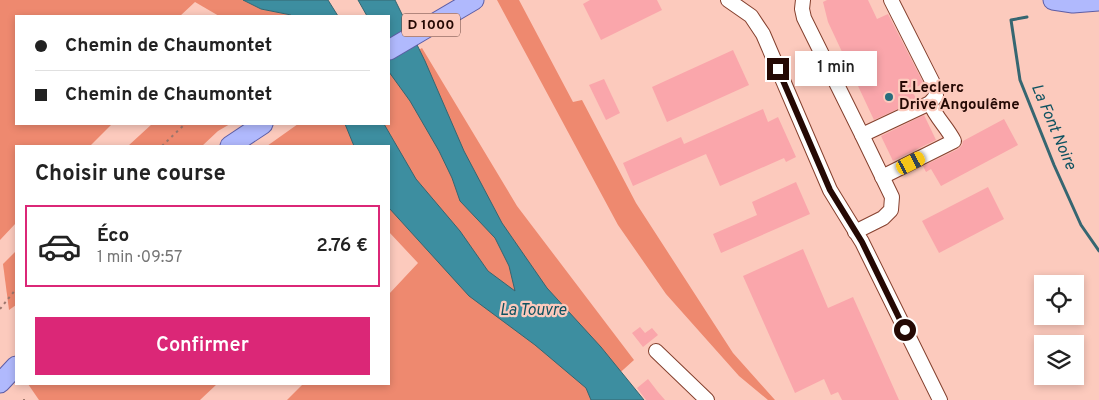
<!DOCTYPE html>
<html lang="fr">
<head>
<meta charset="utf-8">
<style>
  body { margin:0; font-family:Overpass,sans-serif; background:#f6f6f6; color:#222; height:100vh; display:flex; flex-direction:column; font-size:19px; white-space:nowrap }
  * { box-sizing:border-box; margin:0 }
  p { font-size:16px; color:#767676 }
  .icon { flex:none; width:28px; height:28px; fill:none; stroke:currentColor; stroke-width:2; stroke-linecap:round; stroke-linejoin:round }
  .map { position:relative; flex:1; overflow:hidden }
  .side { position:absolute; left:15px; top:145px; width:375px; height:240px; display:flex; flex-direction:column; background:#fff; border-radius:0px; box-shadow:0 2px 8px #0003 }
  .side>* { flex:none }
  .guide { position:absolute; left:15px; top:15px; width:375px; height:110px; border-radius:0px; box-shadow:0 2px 8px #0003; display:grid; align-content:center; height:110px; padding:0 20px; background:#fff }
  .buttons { position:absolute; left:1034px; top:275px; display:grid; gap:10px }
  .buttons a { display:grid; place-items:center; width:50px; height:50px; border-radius:0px; background:#fff; box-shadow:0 2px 8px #0003; font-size:25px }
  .end { position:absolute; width:22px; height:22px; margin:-11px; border:6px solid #250904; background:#fff; box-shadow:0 0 0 2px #fff }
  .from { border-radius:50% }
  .bubble { position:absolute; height:35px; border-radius:0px; background:#fff; box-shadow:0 2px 8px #0003; font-size:16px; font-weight:600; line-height:35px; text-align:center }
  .car { position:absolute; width:15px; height:30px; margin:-15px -8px; border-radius:6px; box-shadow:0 0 4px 1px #0007; background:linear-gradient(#f5c518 24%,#345 0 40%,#f5c518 0 76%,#345 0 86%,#f5c518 0) }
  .guide b { display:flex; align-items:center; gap:18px; height:48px; font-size:19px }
  .guide b+b { border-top:1px solid #e0e0e0 }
  .guide i { width:12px; height:12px; background:#222 }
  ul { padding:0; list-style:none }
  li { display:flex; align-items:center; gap:15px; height:82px; margin:0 10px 8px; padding:0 10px; border:2px solid transparent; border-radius:0px }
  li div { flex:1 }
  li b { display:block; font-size:19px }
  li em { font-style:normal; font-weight:600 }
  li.selected { border-color:#db2777 }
  li>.icon { width:45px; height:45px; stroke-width:1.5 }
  h2 { padding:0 20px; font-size:22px; line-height:60px }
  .cta { display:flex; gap:10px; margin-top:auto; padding:10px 20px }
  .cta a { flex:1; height:58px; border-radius:0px; background:#db2777; color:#fff; font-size:20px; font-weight:600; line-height:58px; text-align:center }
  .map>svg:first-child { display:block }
</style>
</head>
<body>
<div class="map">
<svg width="1099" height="400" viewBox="0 0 1099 400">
  <rect width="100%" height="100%" fill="#fccabd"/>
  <g fill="#ee896f">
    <polygon points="0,0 243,0 261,9 291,15 292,16 219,16 195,2 180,16 16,16 16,124 112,124 90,146 16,146 16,223 0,240"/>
    <polygon points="497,0 519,0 573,102 582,100 636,203 733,353 775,400 768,400 739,376 666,294 618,225"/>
    <polygon points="422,48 517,206 634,360 614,378 629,400 287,400 303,384 389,384 389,294 418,263 389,232 389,146 267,146 298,124 389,124 389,67"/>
    <polygon points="152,124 230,124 218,131 202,146 128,146"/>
    <polygon points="16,251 16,305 9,310 3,264"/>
    <polygon points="28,384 217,384 200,400 39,400"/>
  </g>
  <g fill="#3d8ea0" stroke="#366671">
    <polygon points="243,0 328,0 338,16 292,16 291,15 261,9"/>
    <polygon points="358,0 395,0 425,61 464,151 502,223 547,288 601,347 644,400 591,400 586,388 535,345 469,296 389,208 389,146 354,146 345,124 384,124 416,179 460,231 488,271 515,291 509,266 495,238 460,201 452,178 439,151 410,101 389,72 389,16 367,16"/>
  </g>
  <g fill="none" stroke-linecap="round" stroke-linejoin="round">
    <polyline stroke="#366671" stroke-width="3" points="1027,17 1011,20 1020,80 1054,165 1081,225 1099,251"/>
  </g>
  <g fill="#faa6ab">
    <polygon points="590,0 657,0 662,10 601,40 583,4"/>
    <polygon points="827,0 868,0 877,19 888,14 924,84 911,89 917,100 874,120 828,22 823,2"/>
    <polygon points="733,50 749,85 667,122 652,87"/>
    <polygon points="604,79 620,113 606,120 589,85"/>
    <polygon points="763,109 768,122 778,117 796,157 786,162 784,158 720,186 706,154 633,186 623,163 681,137 684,144"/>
    <polygon points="924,115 936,140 893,161 881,136"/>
    <polygon points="1004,119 1018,145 941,186 931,169 926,172 923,166 958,149 962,145 963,141"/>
    <polygon points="796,182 810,214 721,253 713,234 757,215 752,202"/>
    <polygon points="988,187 1004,219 939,253 922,221"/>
    <polygon points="803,249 828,308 853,297 899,400 842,400 838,392 831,395 824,379 795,393 743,276"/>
    <polygon points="640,327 645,333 652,328 658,335 643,347 632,333"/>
    <polygon points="648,379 658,392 665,400 646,400 637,388"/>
  </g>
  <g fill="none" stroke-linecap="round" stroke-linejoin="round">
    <g stroke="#85402e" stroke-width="16">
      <g id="minor">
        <polyline points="728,0 751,16 763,34 830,190 862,242 940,400"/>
        <polyline points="803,0 802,9 804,18 862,135 930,103 936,96 935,87 891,0"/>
        <path d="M882,177L954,141C947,127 936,118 930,103"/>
        <polyline points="855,232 883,218 891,210 892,197 862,135"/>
        <polyline points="656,351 707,400"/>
      </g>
    </g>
    <g stroke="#5d5da5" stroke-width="21">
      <g id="major">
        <polyline points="1053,0 1073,3 1099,1"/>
        <polyline points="389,50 474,0"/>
        <polyline points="230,146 263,124"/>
        <polyline points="0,383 16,366"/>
      </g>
    </g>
    <g stroke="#9e766c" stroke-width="2" stroke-dasharray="2.5 4" stroke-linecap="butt">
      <polyline points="162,146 185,124"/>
      <polyline points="0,309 16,289"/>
      <polyline points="23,400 25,400"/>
    </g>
    <use href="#minor" stroke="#fff" stroke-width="14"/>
    <use href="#major" stroke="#b0b9fd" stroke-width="19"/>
  </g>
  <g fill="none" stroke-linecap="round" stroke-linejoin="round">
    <polyline stroke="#250904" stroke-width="6" points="778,69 830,190 862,242 905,330"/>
  </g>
  <circle fill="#286d7d" stroke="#fccabd" stroke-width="2" cx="889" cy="97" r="5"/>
  <g text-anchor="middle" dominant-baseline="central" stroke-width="4.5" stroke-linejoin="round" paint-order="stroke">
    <rect fill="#fccabd" stroke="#66433c" stroke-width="1" x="402" y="13.5" width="58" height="23" rx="4"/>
    <g font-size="14" font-weight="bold" fill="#250904">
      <text x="431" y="25">D 1000</text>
    </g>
    <g font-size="15" font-weight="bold" fill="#250904" stroke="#fccabd" text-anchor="start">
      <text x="899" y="88">E.Leclerc<tspan x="899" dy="17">Drive Angoulême</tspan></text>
    </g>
    <g font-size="16" font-style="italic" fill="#0e5260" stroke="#fccabd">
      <text transform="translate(1053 127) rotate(67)">La Font Noire</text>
      <text x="533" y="311">La Touvre</text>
    </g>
  </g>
</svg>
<div class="buttons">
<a><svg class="icon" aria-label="locate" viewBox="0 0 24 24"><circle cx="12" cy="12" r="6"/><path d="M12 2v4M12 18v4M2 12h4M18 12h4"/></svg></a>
<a><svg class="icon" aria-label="layers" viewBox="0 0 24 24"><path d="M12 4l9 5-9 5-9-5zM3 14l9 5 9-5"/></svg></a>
</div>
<i class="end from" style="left:905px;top:330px"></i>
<i class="end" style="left:778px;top:69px"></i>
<div class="bubble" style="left:795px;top:51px;width:82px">1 min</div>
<i class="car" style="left:911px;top:163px;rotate:63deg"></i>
<div class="guide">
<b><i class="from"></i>Chemin de Chaumontet</b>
<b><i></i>Chemin de Chaumontet</b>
</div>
<section class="side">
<h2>Choisir une course</h2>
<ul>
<li class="selected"><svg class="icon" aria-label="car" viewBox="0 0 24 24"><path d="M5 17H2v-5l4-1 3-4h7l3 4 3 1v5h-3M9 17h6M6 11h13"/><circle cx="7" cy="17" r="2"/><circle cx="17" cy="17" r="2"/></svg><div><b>Éco</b><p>1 min · 09:57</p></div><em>2.76 €</em></li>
</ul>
<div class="cta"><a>Confirmer</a></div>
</section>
</div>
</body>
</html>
